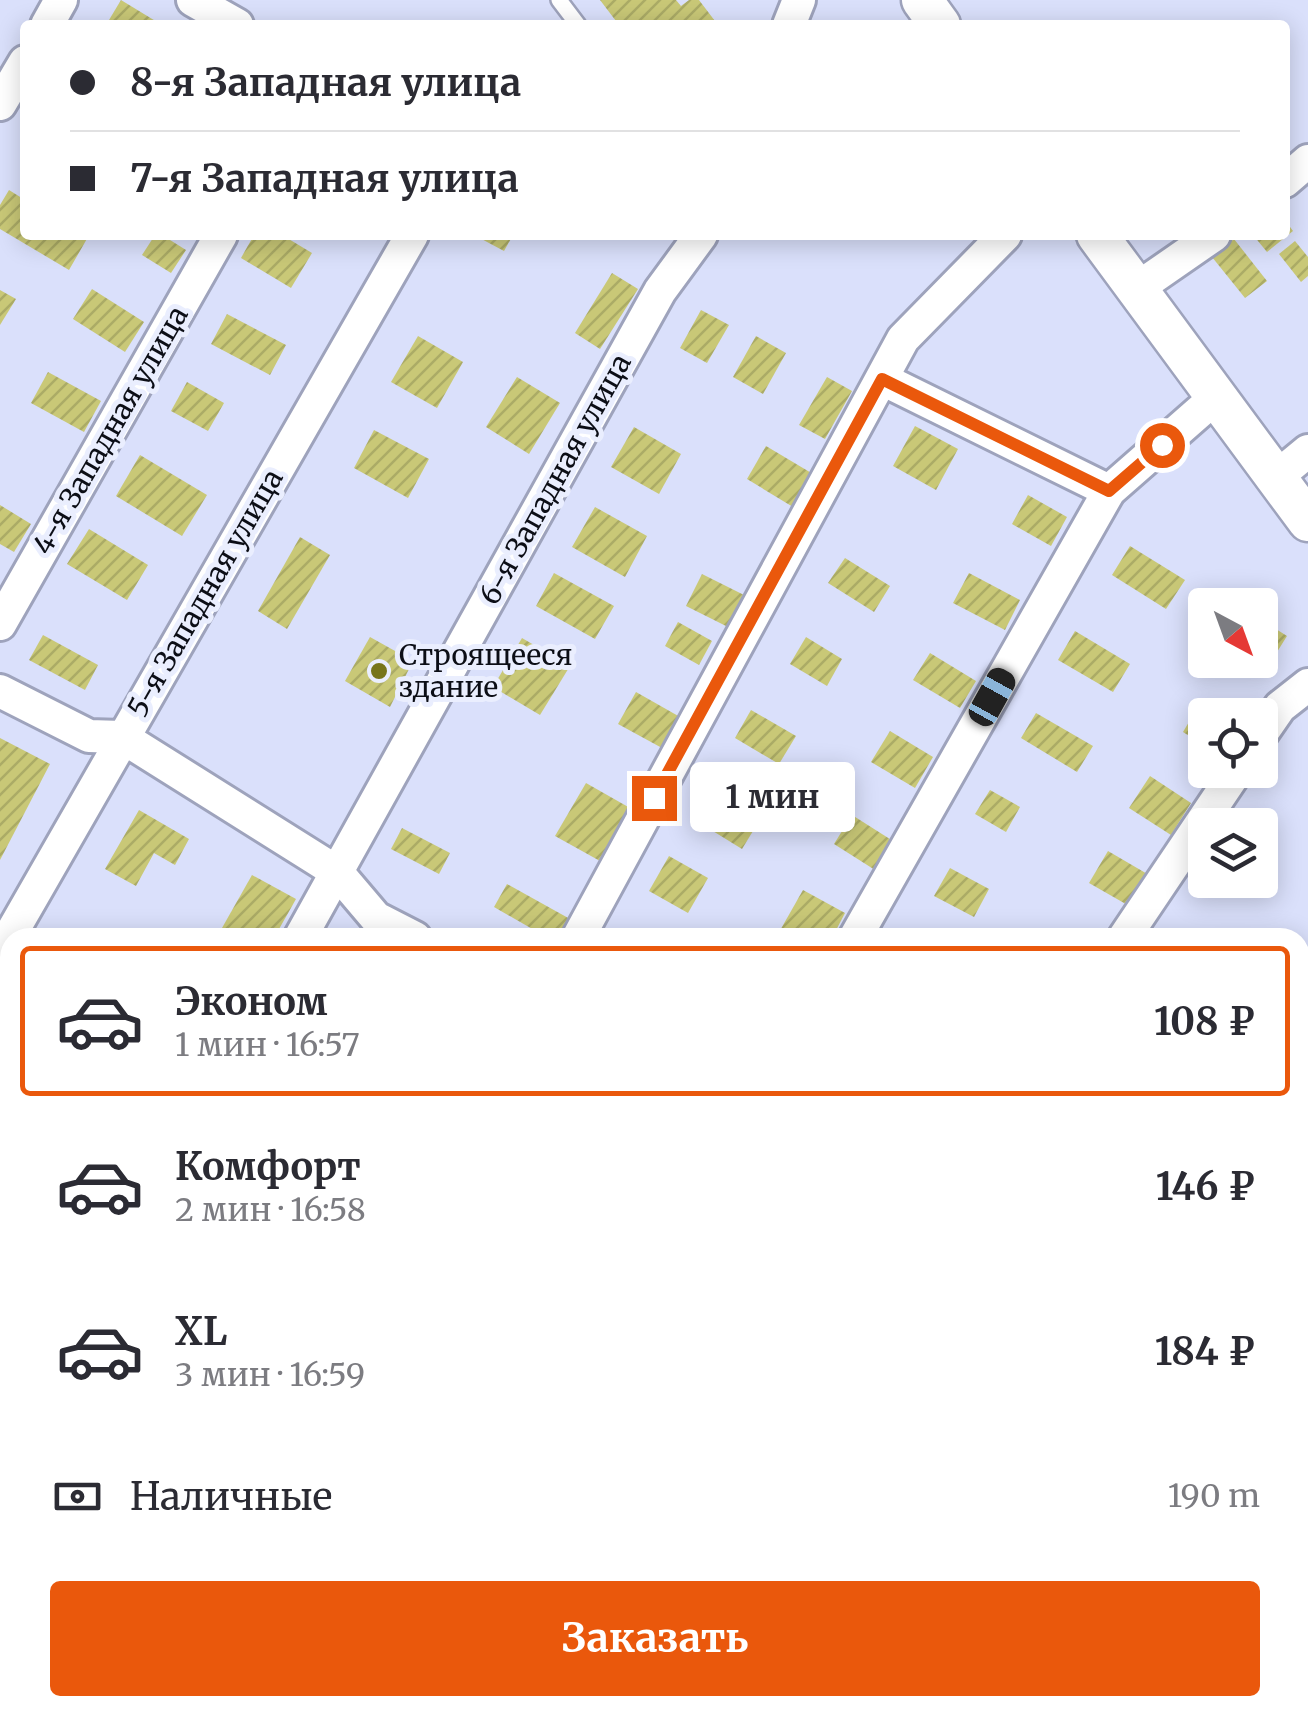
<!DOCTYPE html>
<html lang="ru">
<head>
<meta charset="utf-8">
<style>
  body { margin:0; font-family:Merriweather,serif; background:#f7f7f7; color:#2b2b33; height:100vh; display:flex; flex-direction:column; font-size:38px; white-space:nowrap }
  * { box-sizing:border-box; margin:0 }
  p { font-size:32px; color:#7c7c81 }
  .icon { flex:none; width:55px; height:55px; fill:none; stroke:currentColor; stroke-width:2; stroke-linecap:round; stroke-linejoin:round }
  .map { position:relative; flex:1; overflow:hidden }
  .panel { position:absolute; left:0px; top:928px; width:1310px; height:788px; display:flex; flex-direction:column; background:#fff; border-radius:30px 30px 0 0; box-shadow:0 5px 25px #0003 }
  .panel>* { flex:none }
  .banner { position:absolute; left:20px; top:20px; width:1270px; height:220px; border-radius:10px; box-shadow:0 5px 25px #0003; display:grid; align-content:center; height:220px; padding:0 50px; background:#fff }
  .needle { width:65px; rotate:139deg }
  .buttons { position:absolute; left:1188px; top:588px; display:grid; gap:20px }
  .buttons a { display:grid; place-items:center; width:90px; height:90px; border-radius:10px; background:#fff; box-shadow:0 5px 25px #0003; font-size:50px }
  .end { position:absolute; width:45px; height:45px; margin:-22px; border:12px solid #ea580c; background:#fff; box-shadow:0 0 0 5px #fff }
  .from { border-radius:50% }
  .bubble { position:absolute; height:70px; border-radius:10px; background:#fff; box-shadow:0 5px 25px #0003; font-size:32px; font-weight:700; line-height:70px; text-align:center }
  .car { position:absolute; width:30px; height:60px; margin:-30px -15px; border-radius:12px; box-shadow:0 0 8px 2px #0007; background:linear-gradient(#222 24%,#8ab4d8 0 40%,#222 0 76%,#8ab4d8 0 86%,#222 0) }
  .banner b { display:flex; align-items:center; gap:35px; height:95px; font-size:38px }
  .banner b+b { border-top:2px solid #e1e1e2 }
  .banner i { width:25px; height:25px; background:#2b2b33 }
  ul { padding:18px 0 0; list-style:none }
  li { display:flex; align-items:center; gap:30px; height:150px; margin:0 20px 15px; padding:0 30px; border:5px solid transparent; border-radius:10px }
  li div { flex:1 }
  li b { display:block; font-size:38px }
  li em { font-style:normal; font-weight:700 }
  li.current { border-color:#ea580c }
  li>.icon { width:90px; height:90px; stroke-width:1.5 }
  .pay { display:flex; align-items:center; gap:25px; height:110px; padding:0 50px; font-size:38px }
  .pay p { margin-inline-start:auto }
  .cta { display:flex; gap:20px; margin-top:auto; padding:20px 50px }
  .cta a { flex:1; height:115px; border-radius:10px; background:#ea580c; color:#fff; font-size:40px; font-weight:700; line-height:115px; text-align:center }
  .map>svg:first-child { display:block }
</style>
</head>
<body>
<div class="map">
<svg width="1308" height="1713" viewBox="0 0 1308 1713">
  <defs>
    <pattern id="building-hatch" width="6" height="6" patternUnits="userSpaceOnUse" patternTransform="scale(2.5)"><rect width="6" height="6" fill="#c9c877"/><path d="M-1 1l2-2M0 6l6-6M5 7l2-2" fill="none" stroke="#abab66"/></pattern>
  </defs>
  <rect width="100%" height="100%" fill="#dae0fb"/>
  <g fill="url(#building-hatch)">
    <polygon points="121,0 162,25 106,25"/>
    <polygon points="600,0 676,0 681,6 689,0 699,0 718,25 619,25"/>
    <polygon points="9,190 25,200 25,235 88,237 69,270 0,229 0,205"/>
    <polygon points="1285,220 1293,231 1267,252 1253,235 1285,235"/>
    <polygon points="155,235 162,235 186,250 171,273 142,255"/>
    <polygon points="254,235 282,235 312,253 291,288 241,258"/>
    <polygon points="474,235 513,235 504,251"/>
    <polygon points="1234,239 1267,281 1245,298 1212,257"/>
    <polygon points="1295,241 1308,257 1308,276 1301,282 1279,254"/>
    <polygon points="612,273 638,289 600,349 575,333"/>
    <polygon points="92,289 144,322 125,352 73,319"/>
    <polygon points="0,290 16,299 0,325"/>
    <polygon points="701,310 729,325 707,363 680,348"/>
    <polygon points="227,314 286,345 270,375 211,344"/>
    <polygon points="418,336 463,362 437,408 391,382"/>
    <polygon points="756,336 786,353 763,394 733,377"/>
    <polygon points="48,372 101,401 84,432 31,403"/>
    <polygon points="517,377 560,403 529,454 486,427"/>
    <polygon points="827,377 852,391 825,439 799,425"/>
    <polygon points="187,382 224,403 208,431 171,411"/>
    <polygon points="915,426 958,449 936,490 893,466"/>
    <polygon points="634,427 681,454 659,494 611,467"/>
    <polygon points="374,430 429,459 408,498 354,468"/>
    <polygon points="766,446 813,474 793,507 747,479"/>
    <polygon points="140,455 207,495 182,536 116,496"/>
    <polygon points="1028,495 1067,517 1051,546 1012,524"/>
    <polygon points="0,505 31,524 14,552 0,544"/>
    <polygon points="595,507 647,536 625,577 572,547"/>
    <polygon points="89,529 148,565 127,600 67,564"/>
    <polygon points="300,537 330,555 287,629 258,611"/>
    <polygon points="1130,546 1185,580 1166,609 1112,575"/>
    <polygon points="845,558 890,586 874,612 828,583"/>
    <polygon points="554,573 614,606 595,639 536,606"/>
    <polygon points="969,573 1020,600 1005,630 953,603"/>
    <polygon points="702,574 744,595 728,627 686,606"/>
    <polygon points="1260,619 1287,636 1267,668 1253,660 1260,660"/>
    <polygon points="678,622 712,641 699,665 665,646"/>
    <polygon points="1075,631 1130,664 1113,692 1058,660"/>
    <polygon points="43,635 98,665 85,690 29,660"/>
    <polygon points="370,637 413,661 390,707 345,681"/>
    <polygon points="806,637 842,659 827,686 790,664"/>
    <polygon points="522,638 570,666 540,715 493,687"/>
    <polygon points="930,653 976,681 960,708 913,680"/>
    <polygon points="636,692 680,717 662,748 618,724"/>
    <polygon points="1202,700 1226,715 1205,715 1205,746 1183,732"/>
    <polygon points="751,710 796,736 779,764 735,738"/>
    <polygon points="1036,713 1093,746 1077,772 1021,738"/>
    <polygon points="890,731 933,757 915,788 871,762"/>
    <polygon points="0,738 50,764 0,860"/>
    <polygon points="1150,776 1191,803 1171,835 1129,808"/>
    <polygon points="586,783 630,808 600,861 555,836"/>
    <polygon points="714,789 761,818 742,849 695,820"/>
    <polygon points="990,790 1020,807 1006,832 975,814"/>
    <polygon points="139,810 189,839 175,865 154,853 136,886 105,869"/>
    <polygon points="852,815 893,841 875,870 834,844"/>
    <polygon points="402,828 450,853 439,874 391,849"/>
    <polygon points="1108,851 1149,875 1131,907 1089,883"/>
    <polygon points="669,856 708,878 688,913 649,891"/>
    <polygon points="950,868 989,889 974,917 934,896"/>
    <polygon points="252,875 296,899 274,938 223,938 218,935"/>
    <polygon points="507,884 570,919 560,938 548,938 494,907"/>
    <polygon points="803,890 845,913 832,938 785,938 778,934"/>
    <polygon points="10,1044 10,1079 0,1074 0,1062"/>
    <polygon points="7,1330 10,1331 10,1368 0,1362 0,1343"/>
    <polygon points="1308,1443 1308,1510 1300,1515 1300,1449"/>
    <polygon points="1300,1526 1308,1537 1308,1607 1300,1596"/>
    <polygon points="187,1705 247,1705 243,1713 200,1713"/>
  </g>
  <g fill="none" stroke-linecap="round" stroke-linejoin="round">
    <g stroke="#9ea3bc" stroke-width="20">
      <g id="service">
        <polyline points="559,0 578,25"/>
        <polyline points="0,1288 10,1270"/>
        <polyline points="803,1705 809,1713"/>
        <polyline points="977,1713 981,1710 979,1705"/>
      </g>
    </g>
    <g stroke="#9ea3bc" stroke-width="38">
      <g id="minor">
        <polyline points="193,0 237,25"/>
        <polyline points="47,25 61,0"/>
        <polyline points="789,25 799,0"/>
        <polyline points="0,104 25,62"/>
        <polyline points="1285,181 1308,161"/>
        <polyline points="1136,289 1214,235"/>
        <polyline points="882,379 1109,491"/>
        <polyline points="1275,478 1308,451"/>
        <polyline points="0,624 221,235"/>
        <polyline points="0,691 89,736 122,737 337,872 376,918 415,938"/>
        <polyline points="1260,736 1280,707 1308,685"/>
        <polyline points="300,938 660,291 701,235"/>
        <polyline points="578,938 903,339 1005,235"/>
        <polyline points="855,938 1109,491 1215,398"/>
        <polyline points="1124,938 1237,770"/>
        <polyline points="0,953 412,235"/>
        <polyline points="0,1477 10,1459"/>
        <polyline points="161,1713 165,1705"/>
      </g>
    </g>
    <g stroke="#9ea3bc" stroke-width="45">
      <g id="tertiary">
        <polyline points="922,0 940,25"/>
        <polyline points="1097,235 1308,521"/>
        <polyline points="1300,1251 1308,1246"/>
        <polyline points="413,1713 424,1705"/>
      </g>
    </g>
    <use href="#service" stroke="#fff" stroke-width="15"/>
    <use href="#minor" stroke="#fff" stroke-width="32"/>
    <use href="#tertiary" stroke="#fff" stroke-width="40"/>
  </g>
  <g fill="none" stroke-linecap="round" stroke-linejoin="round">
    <polyline stroke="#ea580c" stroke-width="12" points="654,798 882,379 1109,491 1162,445"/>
  </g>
  <circle fill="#77751a" stroke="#eaeefe" stroke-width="4" cx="379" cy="671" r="10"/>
  <g text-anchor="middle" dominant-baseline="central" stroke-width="10" stroke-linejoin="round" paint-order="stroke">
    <g font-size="28" fill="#0c0e16" stroke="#eaeefe">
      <text transform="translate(110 430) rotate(-60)">4-я Западная улица</text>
      <text transform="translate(555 479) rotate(-61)">6-я Западная улица</text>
      <text transform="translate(205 593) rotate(-60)">5-я Западная улица</text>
    </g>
    <g font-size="28" fill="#0c0e16" stroke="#eaeefe" text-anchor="start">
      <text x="399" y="655">Строящееся<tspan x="399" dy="32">здание</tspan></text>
    </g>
  </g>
</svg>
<div class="buttons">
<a><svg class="needle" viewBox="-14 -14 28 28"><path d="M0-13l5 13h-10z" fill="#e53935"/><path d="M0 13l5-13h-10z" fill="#7c7c81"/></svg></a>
<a><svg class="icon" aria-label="locate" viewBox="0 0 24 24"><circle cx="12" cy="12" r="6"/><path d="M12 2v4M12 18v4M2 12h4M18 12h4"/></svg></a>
<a><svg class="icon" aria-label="layers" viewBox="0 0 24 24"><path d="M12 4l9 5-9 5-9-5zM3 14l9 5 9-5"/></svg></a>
</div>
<i class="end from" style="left:1162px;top:445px"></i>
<i class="end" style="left:654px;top:798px"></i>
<div class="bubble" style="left:690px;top:762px;width:165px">1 мин</div>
<i class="car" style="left:992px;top:697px;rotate:29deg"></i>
<div class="banner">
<b><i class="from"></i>8-я Западная улица</b>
<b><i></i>7-я Западная улица</b>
</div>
<section class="panel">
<ul>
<li class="current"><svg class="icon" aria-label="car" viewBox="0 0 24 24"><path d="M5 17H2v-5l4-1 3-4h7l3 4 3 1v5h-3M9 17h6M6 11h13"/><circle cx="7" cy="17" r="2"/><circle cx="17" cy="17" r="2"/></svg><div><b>Эконом</b><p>1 мин · 16:57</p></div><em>108 ₽</em></li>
<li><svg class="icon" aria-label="car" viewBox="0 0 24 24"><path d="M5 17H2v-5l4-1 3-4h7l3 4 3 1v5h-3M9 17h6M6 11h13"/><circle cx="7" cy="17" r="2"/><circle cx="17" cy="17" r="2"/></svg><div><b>Комфорт</b><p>2 мин · 16:58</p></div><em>146 ₽</em></li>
<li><svg class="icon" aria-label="car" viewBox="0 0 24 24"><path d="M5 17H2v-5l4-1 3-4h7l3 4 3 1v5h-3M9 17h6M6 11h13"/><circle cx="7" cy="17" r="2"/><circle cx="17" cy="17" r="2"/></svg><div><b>XL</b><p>3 мин · 16:59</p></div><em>184 ₽</em></li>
</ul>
<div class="pay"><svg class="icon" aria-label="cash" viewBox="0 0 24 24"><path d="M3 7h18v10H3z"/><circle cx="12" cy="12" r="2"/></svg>Наличные<p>190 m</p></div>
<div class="cta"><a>Заказать</a></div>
</section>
</div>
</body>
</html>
